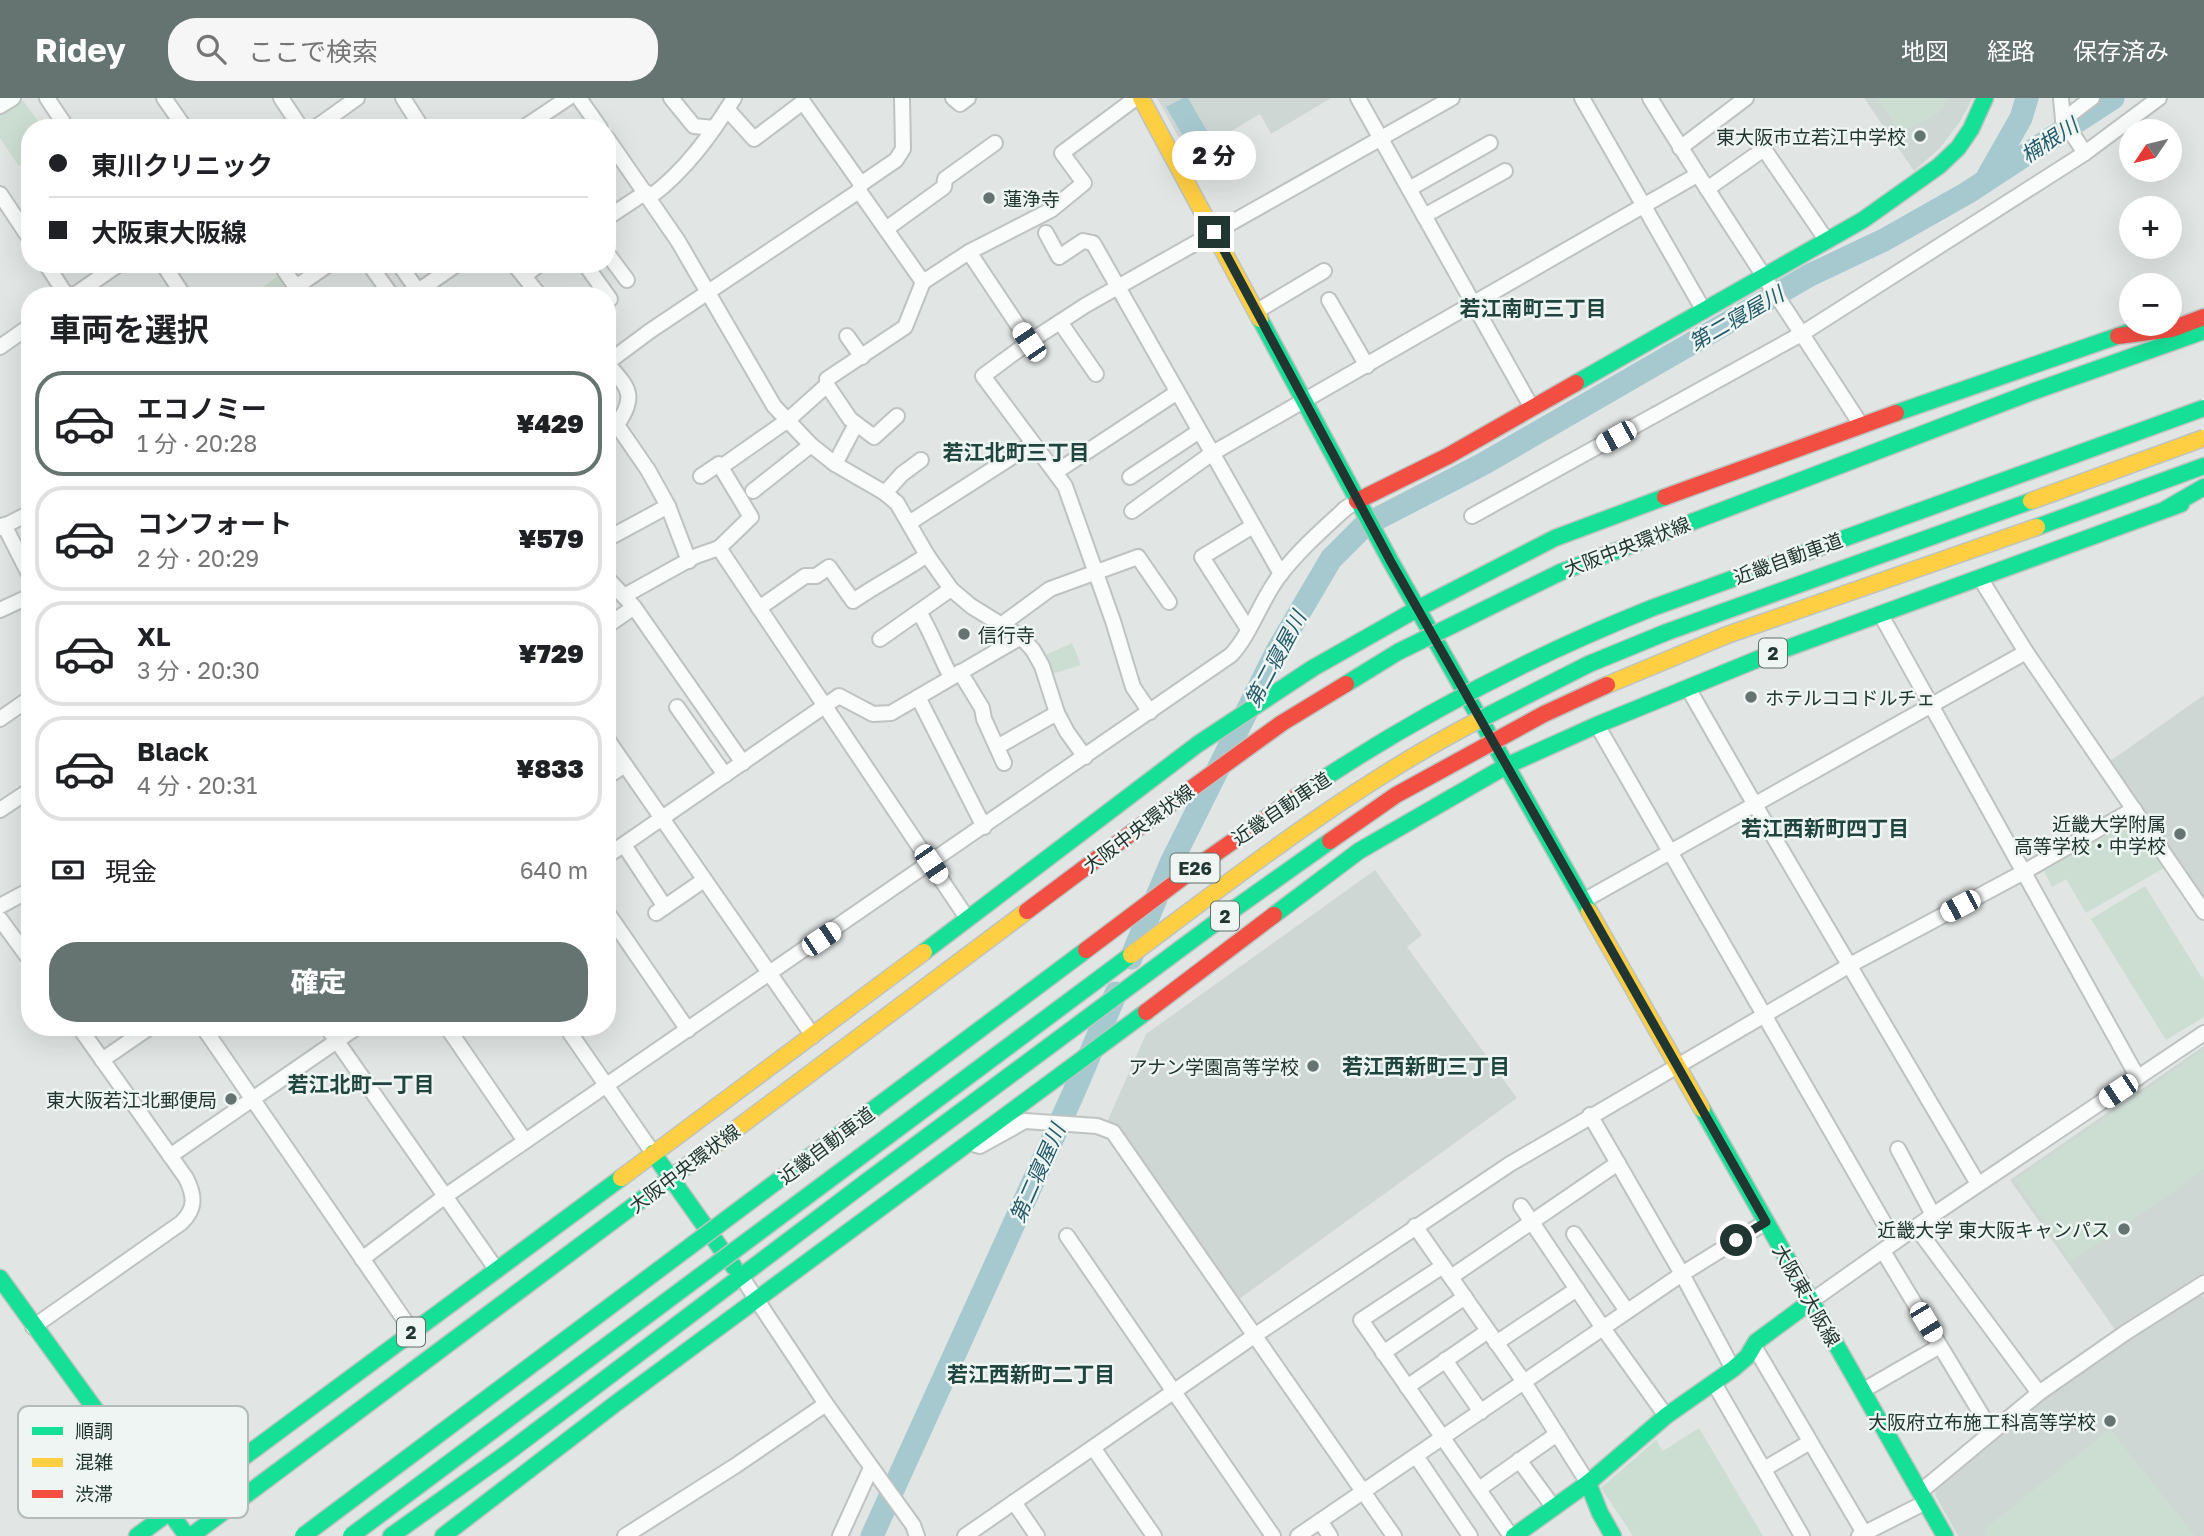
<!DOCTYPE html>
<html lang="ja">
<head>
<meta charset="utf-8">
<style>
  body { margin:0; font-family:"Golos Text","Noto Sans JP",sans-serif; background:#f6f6f6; color:#202124; height:100vh; display:flex; flex-direction:column; font-size:26px; white-space:nowrap }
  * { box-sizing:border-box; margin:0 }
  p { font-size:23px; color:#757577 }
  .icon { flex:none; width:38px; height:38px; fill:none; stroke:currentColor; stroke-width:2; stroke-linecap:round; stroke-linejoin:round }
  .map { position:relative; flex:1; overflow:hidden }
  .sheet { position:absolute; left:21px; top:189px; width:595px; height:749px; display:flex; flex-direction:column; background:#fff; border-radius:28px; box-shadow:0 7px 28px #0002 }
  .sheet>* { flex:none }
  .guide { position:absolute; left:21px; top:21px; width:595px; height:154px; border-radius:28px; box-shadow:0 7px 28px #0002; display:grid; align-content:center; height:154px; padding:0 28px; background:#fff }
  .needle { width:46px; rotate:235deg }
  .tools { position:absolute; left:2119px; top:21px; display:grid; gap:14px }
  .tools a { display:grid; place-items:center; width:63px; height:63px; border-radius:50%; background:#fff; box-shadow:0 7px 28px #0002; font-size:35px }
  .end { position:absolute; width:32px; height:32px; margin:-16px; border:9px solid #223631; background:#fff; box-shadow:0 0 0 4px #fff }
  .from { border-radius:50% }
  .bubble { position:absolute; height:49px; border-radius:24px; background:#fff; box-shadow:0 7px 28px #0002; font-size:23px; font-weight:800; line-height:49px; text-align:center }
  .car { position:absolute; width:21px; height:42px; margin:-21px -10px; border-radius:9px; box-shadow:0 0 5px 2px #0007; background:linear-gradient(#fff 24%,#345 0 40%,#fff 0 76%,#345 0 86%,#fff 0) }
  .guide b { display:flex; align-items:center; gap:24px; height:66px; font-size:26px }
  .guide b+b { border-top:2px solid #e0e0e0 }
  .guide i { width:18px; height:18px; background:#202124 }
  ul { padding:0; list-style:none }
  li { display:flex; align-items:center; gap:21px; height:105px; margin:0 14px 10px; padding:0 14px; border:4px solid #e0e0e0; border-radius:28px }
  li div { flex:1 }
  li b { display:block; font-size:26px }
  li em { font-style:normal; font-weight:800 }
  li.on { border-color:#657470 }
  li>.icon { width:63px; height:63px; stroke-width:1.5 }
  h2 { padding:0 28px; font-size:32px; line-height:84px }
  .pay { display:flex; align-items:center; gap:18px; height:77px; padding:0 28px; font-size:26px }
  .pay p { margin-inline-start:auto }
  .button { display:flex; gap:14px; margin-top:auto; padding:14px 28px }
  .button a { flex:1; height:80px; border-radius:28px; background:#657470; color:#fff; font-size:28px; font-weight:800; line-height:80px; text-align:center }
  header { display:flex; align-items:center; gap:42px; box-sizing:border-box; height:98px; padding:0 35px; background:#657470; color:#fff }
  header strong { font-size:33px }
  nav { display:flex; gap:38px; margin-inline-start:auto; font-size:24px }
  .search { width:490px; height:63px; background:#f6f6f6; display:flex; align-items:center; gap:18px; box-sizing:border-box; padding:0 24px; border-radius:28px; color:#757577; font-size:26px }
  .map>svg:first-child { display:block }
</style>
</head>
<body>
<header>
<strong>Ridey</strong>
<div class="search"><svg class="icon" aria-label="search" viewBox="0 0 24 24"><circle cx="10" cy="10" r="6"/><path d="M15 15l6 6"/></svg>ここで検索</div>
<nav><a>地図</a><a>経路</a><a>保存済み</a></nav>
</header>
<div class="map">
<svg width="2204" height="1438" viewBox="0 0 2204 1438">
  <rect width="100%" height="100%" fill="#e1e6e4"/>
  <g fill="#cfd7d4">
    <polygon points="1157,0 1331,0 1271,36 1260,16 1189,58"/>
    <polygon points="1864,0 1973,0 1959,25 1940,50 1914,73"/>
    <polygon points="2204,597 2204,806 2106,666"/>
    <polygon points="1375,772 1422,837 1407,849 1517,1000 1239,1201 1116,1030 1107,1024 1146,936"/>
    <polygon points="2204,948 2204,1180 2118,1236 2010,1082"/>
    <polygon points="2201,1196 2204,1200 2204,1438 1958,1438 1935,1397 1936,1389 2081,1272 2143,1229"/>
  </g>
  <g fill="#ccded2">
    <polygon points="21,0 43,30 30,30 30,62 19,68 0,40 0,12"/>
    <polygon points="1877,0 1950,0 1938,16 1900,35"/>
    <polygon points="281,176 295,198 250,198"/>
    <polygon points="1072,545 1081,567 1049,577 1041,559"/>
    <polygon points="2131,724 2164,770 2086,815 2066,781 2052,789 2044,773"/>
    <polygon points="2145,788 2204,883 2204,919 2166,942 2091,821"/>
    <polygon points="2204,952 2204,1072 2071,1164 2015,1082"/>
    <polygon points="1699,1330 1763,1438 1633,1438 1601,1390 1656,1342 1663,1353"/>
    <polygon points="2110,1331 2195,1438 1984,1438 1986,1430"/>
  </g>
  <polygon fill="#a6c9d0" points="1183,0 1188,0 1211,40 1191,52 1166,9"/>
  <g fill="none" stroke-linecap="round" stroke-linejoin="round">
    <g stroke="#a6c9d0" stroke-width="23">
      <polyline points="1988,78 2021,20 2027,0"/>
      <polyline points="1131,860 1171,765 1278,551 1331,461 1365,427 1483,366 1810,177 1884,142 1967,95 2113,0"/>
      <polyline points="872,1438 1073,996 1116,895"/>
    </g>
    <g stroke="#bec3c1" stroke-width="18">
      <g id="street">
        <polyline points="47,0 67,30"/>
        <polyline points="164,0 185,30"/>
        <polyline points="281,0 301,30"/>
        <polyline points="403,0 422,30"/>
        <polyline points="579,0 600,30"/>
        <polyline points="671,0 694,28 714,30"/>
        <polyline points="953,0 960,6 968,0"/>
        <polyline points="1358,0 1532,310"/>
        <polyline points="1582,0 1704,213"/>
        <path d="M1650,0C1718,111 1791,218 1861,327"/>
        <polyline points="2061,0 2063,22 2085,55"/>
        <polyline points="0,8 13,0"/>
        <polyline points="727,11 754,41 803,4 861,86"/>
        <polyline points="2063,22 2092,0"/>
        <polyline points="315,30 357,0"/>
        <polyline points="523,30 568,0"/>
        <polyline points="607,40 678,143 774,308 811,347 835,366 885,395 897,405 927,457 951,491 971,508 1021,539 1033,552 1042,568 1057,615 1067,634 1085,659"/>
        <polyline points="1680,50 1746,0"/>
        <polyline points="1409,91 1490,45"/>
        <polyline points="1707,91 1764,51 1827,143"/>
        <polyline points="0,96 30,141"/>
        <path d="M650,99C685,73 711,37 734,0"/>
        <polyline points="1424,118 1505,73"/>
        <polyline points="607,120 646,94"/>
        <polyline points="886,131 944,89 945,81 995,45"/>
        <polyline points="1046,135 1059,159 1083,143 1093,145 1281,476"/>
        <polyline points="969,154 1029,244"/>
        <polyline points="607,155 627,182"/>
        <polyline points="46,166 67,198"/>
        <polyline points="163,166 184,198"/>
        <polyline points="280,166 302,198"/>
        <polyline points="369,166 392,198"/>
        <polyline points="399,166 418,193"/>
        <polyline points="514,166 540,198"/>
        <polyline points="585,166 610,201"/>
        <polyline points="524,178 540,166"/>
        <polyline points="923,184 969,154 1051,112 1084,85 1062,55 1136,0"/>
        <polyline points="296,189 329,166"/>
        <polyline points="73,198 119,166"/>
        <polyline points="411,198 457,166"/>
        <polyline points="1329,202 1367,268"/>
        <polyline points="1257,213 1324,173"/>
        <polyline points="1060,224 1096,276"/>
        <polyline points="847,238 862,259"/>
        <polyline points="0,249 30,228"/>
        <polyline points="607,265 650,233 859,93 861,86 896,62 903,51 902,0"/>
        <path d="M607,265C629,291 637,296 617,327L648,372L668,408L689,463"/>
        <polyline points="827,287 850,321 874,339 897,318"/>
        <polyline points="835,366 856,326"/>
        <polyline points="721,369 788,322 827,287 827,281 905,229 923,184 859,93"/>
        <polyline points="1056,374 1176,295"/>
        <polyline points="1130,379 1198,334"/>
        <polyline points="753,393 811,347"/>
        <polyline points="885,395 902,376 921,362"/>
        <polyline points="1132,413 1211,356 1697,77"/>
        <polyline points="1472,418 1803,235 2085,55 2159,0"/>
        <polyline points="909,425 1032,346"/>
        <polyline points="4,427 30,478"/>
        <polyline points="0,430 30,415"/>
        <polyline points="607,441 668,408"/>
        <polyline points="719,450 967,820"/>
        <polyline points="607,480 634,509 743,665"/>
        <polyline points="1980,480 2026,554 2204,814"/>
        <polyline points="624,498 696,458 719,450 751,419 719,366 701,378"/>
        <path d="M759,510L805,478H816L829,469L853,503C878,486 902,474 927,457"/>
        <polyline points="0,512 30,498"/>
        <path d="M919,514C932,535 939,557 951,579"/>
        <polyline points="1881,517 2138,980"/>
        <polyline points="1001,527 1050,491 1138,459 1169,504"/>
        <polyline points="607,528 634,509"/>
        <polyline points="1248,531 1202,459 1253,428"/>
        <polyline points="880,541 951,491"/>
        <polyline points="960,574 982,610 984,621 1004,665"/>
        <polyline points="1688,590 1755,707 1978,1086"/>
        <polyline points="918,599 984,729"/>
        <polyline points="677,609 725,677"/>
        <polyline points="1150,614 1133,589 1113,523 1065,388 983,278 1029,244 1086,207 1452,0"/>
        <polyline points="0,621 30,600"/>
        <polyline points="1597,627 1895,1144"/>
        <polyline points="607,641 813,938"/>
        <polyline points="997,649 1057,615"/>
        <polyline points="607,679 625,667"/>
        <polyline points="0,712 30,692"/>
        <polyline points="624,747 665,809"/>
        <polyline points="607,758 839,598 873,616 891,615 1021,539"/>
        <polyline points="1583,803 2026,554"/>
        <polyline points="0,808 30,792"/>
        <polyline points="607,814 688,932"/>
        <polyline points="656,815 704,782"/>
        <polyline points="0,821 30,862"/>
        <polyline points="203,929 412,1233"/>
        <polyline points="327,929 496,1171"/>
        <polyline points="447,929 525,1043"/>
        <polyline points="566,929 653,1055"/>
        <polyline points="102,962 150,929"/>
        <polyline points="1590,1017 1682,1176 1733,1271"/>
        <polyline points="976,1047 980,1048 1025,1023 1097,1028 1113,1034 1394,1438"/>
        <polyline points="1898,1051 1933,1117"/>
        <polyline points="170,1058 357,929"/>
        <polyline points="1521,1108 1603,1230 1666,1318"/>
        <polyline points="1415,1128 1524,1284 1588,1385"/>
        <polyline points="1916,1129 2039,1295"/>
        <polyline points="1574,1136 1627,1213"/>
        <polyline points="1067,1138 1273,1438"/>
        <polyline points="1883,1153 1992,1334"/>
        <path d="M362,1161L444,1099L1231,557C1251,536 1261,501 1280,477C1299,452 1323,431 1346,410L1357,403"/>
        <polyline points="1443,1168 1361,1222 1511,1438"/>
        <polyline points="741,1178 826,1306 913,1427 917,1438"/>
        <polyline points="1451,1179 1618,1065"/>
        <polyline points="1810,1204 1933,1117 2204,935"/>
        <path d="M33,1229L181,1125C196,1111 195,1098 186,1080L79,929"/>
        <polyline points="1496,1245 1577,1191"/>
        <polyline points="1754,1248 1864,1435"/>
        <polyline points="1383,1255 1465,1199"/>
        <polyline points="1445,1262 1481,1314"/>
        <polyline points="1714,1285 1802,1438"/>
        <polyline points="1407,1289 1488,1233"/>
        <polyline points="1862,1293 1940,1248"/>
        <polyline points="1094,1351 1154,1438"/>
        <polyline points="1416,1358 1470,1438"/>
        <polyline points="1519,1362 1554,1410"/>
        <polyline points="1764,1371 1810,1344"/>
        <polyline points="1479,1391 1557,1336"/>
        <polyline points="1920,1394 2039,1295 2125,1235 2204,1185"/>
        <polyline points="1014,1404 1037,1438"/>
        <polyline points="1320,1423 1330,1438"/>
        <polyline points="625,1438 735,1368 826,1306"/>
        <polyline points="840,1438 871,1370"/>
        <polyline points="965,1438 1254,1238 1510,1066 1850,867 2022,775 2134,711"/>
        <polyline points="1298,1438 1682,1176 1766,1124"/>
        <polyline points="1859,1438 1926,1404"/>
      </g>
    </g>
    <g stroke="#bdc3c1" stroke-width="19">
      <g id="fast">
        <polyline points="1260,221 1391,464 1589,813"/>
        <polyline points="1576,285 1863,122 1939,68 1958,50 1971,31 1985,0"/>
        <polyline points="1896,315 2135,232"/>
        <polyline points="2166,411 2204,389"/>
        <polyline points="2037,429 2204,368"/>
        <polyline points="1561,474 2032,294 2204,233"/>
        <polyline points="1274,817 1359,753 1506,668 1597,627 1763,559 2181,406"/>
        <polyline points="924,854 1198,646 1313,570 1417,511 1555,440 1665,399"/>
        <polyline points="1702,1011 1945,1438"/>
        <polyline points="653,1055 734,1169"/>
        <polyline points="0,1180 187,1438"/>
        <polyline points="1588,1385 1600,1415 1613,1438"/>
        <polyline points="137,1438 621,1080"/>
        <polyline points="191,1438 692,1064"/>
        <polyline points="391,1438 507,1355 866,1084"/>
        <polyline points="443,1438 615,1306 1146,914"/>
        <polyline points="1514,1438 1588,1385 1666,1318 1733,1271 1747,1259 1756,1244 1810,1204"/>
      </g>
    </g>
    <g stroke="#bdc3c1" stroke-width="19">
      <g id="slow">
        <polyline points="1141,0 1260,221"/>
        <polyline points="1607,587 1727,537 2037,429"/>
        <polyline points="1589,813 1702,1011"/>
        <polyline points="692,1064 1027,813"/>
        <polyline points="621,1080 924,854"/>
      </g>
    </g>
    <g stroke="#bdc3c1" stroke-width="19">
      <g id="jam">
        <polyline points="2118,238 2172,231 2204,219"/>
        <polyline points="1665,399 1896,315"/>
        <polyline points="1357,403 1448,358 1576,285"/>
        <polyline points="1027,813 1177,701"/>
        <polyline points="1146,914 1274,817"/>
      </g>
    </g>
    <use href="#street" stroke="#fafbfb" stroke-width="14"/>
    <use href="#fast" stroke="#16e098" stroke-width="16"/>
    <use href="#slow" stroke="#ffcf43" stroke-width="16"/>
    <use href="#jam" stroke="#f24e42" stroke-width="16"/>
    <g stroke="#bcc3c1" stroke-width="19" stroke-linecap="butt">
      <g id="fast-bridge">
        <polyline points="1346,586 1398,554 1561,474"/>
        <polyline points="1475,624 1589,566 1667,534 2031,403"/>
        <path d="M1299,697C1411,621 1527,560 1652,510L2204,310"/>
        <polyline points="866,1084 1230,814 1330,743"/>
        <polyline points="303,1438 1086,852"/>
        <polyline points="351,1438 1131,857"/>
      </g>
    </g>
    <g stroke="#bcc3c1" stroke-width="19" stroke-linecap="butt">
      <g id="slow-bridge">
        <polyline points="2031,403 2204,340"/>
        <path d="M1131,857C1242,774 1352,688 1475,624"/>
      </g>
    </g>
    <g stroke="#bcc3c1" stroke-width="19" stroke-linecap="butt">
      <g id="jam-bridge">
        <polyline points="1177,701 1282,625 1346,586"/>
        <polyline points="1330,743 1396,697 1544,616 1607,587"/>
        <polyline points="1086,852 1199,767 1299,697"/>
      </g>
    </g>
    <use href="#fast-bridge" stroke="#16e098" stroke-width="16"/>
    <use href="#slow-bridge" stroke="#ffcf43" stroke-width="16"/>
    <use href="#jam-bridge" stroke="#f24e42" stroke-width="16"/>
  </g>
  <g fill="none" stroke-linecap="round" stroke-linejoin="round">
    <polyline stroke="#223631" stroke-width="9" points="1214,134 1391,464 1766,1124 1736,1142"/>
  </g>
  <g fill="#657470" stroke="#eef5f2" stroke-width="2.5">
    <circle cx="1920" cy="38" r="7"/>
    <circle cx="989" cy="100" r="7"/>
    <circle cx="964" cy="536" r="7"/>
    <circle cx="1751" cy="599" r="7"/>
    <circle cx="2180" cy="736" r="7"/>
    <circle cx="1313" cy="968" r="7"/>
    <circle cx="231" cy="1001" r="7"/>
    <circle cx="2124" cy="1131" r="7"/>
    <circle cx="2110" cy="1323" r="7"/>
  </g>
  <g text-anchor="middle" dominant-baseline="central" stroke-width="5" stroke-linejoin="round" paint-order="stroke">
    <g fill="#eef5f2" stroke="#5f6f6b" stroke-width="2">
      <rect x="1759" y="540.5" width="28" height="29" rx="5"/>
      <rect x="1170.5" y="755.5" width="49" height="29" rx="5"/>
      <rect x="1211" y="803.5" width="28" height="29" rx="5"/>
      <rect x="397" y="1219.5" width="28" height="29" rx="5"/>
    </g>
    <g font-size="18" font-weight="bold" fill="#223631">
      <text x="1773" y="555">2</text>
      <text x="1195" y="770">E26</text>
      <text x="1225" y="818">2</text>
      <text x="411" y="1234">2</text>
    </g>
    <g font-size="19" fill="#223631" stroke="#eef5f2" text-anchor="end">
      <text x="1906" y="38">東大阪市立若江中学校</text>
      <text x="1003" y="100" text-anchor="start">蓮浄寺</text>
      <text x="978" y="536" text-anchor="start">信行寺</text>
      <text x="1765" y="599" text-anchor="start">ホテルココドルチェ</text>
      <text x="2166" y="725">近畿大学附属<tspan x="2166" dy="22">高等学校・中学校</tspan></text>
      <text x="1299" y="968">アナン学園高等学校</text>
      <text x="217" y="1001">東大阪若江北郵便局</text>
      <text x="2110" y="1131">近畿大学 東大阪キャンパス</text>
      <text x="2096" y="1323">大阪府立布施工科高等学校</text>
    </g>
    <g font-size="19" fill="#223631" stroke="#eef5f2">
      <text transform="translate(1627 448) rotate(-21)">大阪中央環状線</text>
      <text transform="translate(1788 460) rotate(-20)">近畿自動車道</text>
      <text transform="translate(1281 710) rotate(-34)">近畿自動車道</text>
      <text transform="translate(1138 730) rotate(-37)">大阪中央環状線</text>
      <text transform="translate(826 1047) rotate(-37)">近畿自動車道</text>
      <text transform="translate(684 1070) rotate(-37)">大阪中央環状線</text>
      <text transform="translate(1807 1197) rotate(60)">大阪東大阪線</text>
    </g>
    <g font-size="21" font-style="italic" fill="#245b6a" stroke="#eef5f2">
      <text transform="translate(2049 42) rotate(-33)">楠根川</text>
      <text transform="translate(1736 220) rotate(-30)">第二寝屋川</text>
      <text transform="translate(1275 561) rotate(-62)">第二寝屋川</text>
      <text transform="translate(1037 1075) rotate(-66)">第二寝屋川</text>
    </g>
    <g font-size="21" font-weight="bold" fill="#20453e" stroke="#eef5f2">
      <text x="1533" y="210">若江南町三丁目</text>
      <text x="1016" y="354">若江北町三丁目</text>
      <text x="1825" y="730">若江西新町四丁目</text>
      <text x="1426" y="968">若江西新町三丁目</text>
      <text x="361" y="986">若江北町一丁目</text>
      <text x="1031" y="1276">若江西新町二丁目</text>
    </g>
  </g>
  <rect x="18" y="1308" width="230" height="112" rx="10" fill="#eef5f2" stroke="#b1bcb8" stroke-width="2"/>
  <rect x="32" y="1329" width="31" height="8" fill="#16e098"/>
  <rect x="32" y="1360" width="31" height="9" fill="#ffcf43"/>
  <rect x="32" y="1392" width="31" height="8" fill="#f24e42"/>
  <g font-size="19" fill="#223631">
    <text x="75" y="1340">順調</text>
    <text x="75" y="1371">混雑</text>
    <text x="75" y="1403">渋滞</text>
  </g>
</svg>
<div class="tools">
<a><svg class="needle" viewBox="-14 -14 28 28"><path d="M0-13l5 13h-10z" fill="#e53935"/><path d="M0 13l5-13h-10z" fill="#757577"/></svg></a>
<a>+</a>
<a>−</a>
</div>
<i class="end from" style="left:1736px;top:1142px"></i>
<i class="end" style="left:1214px;top:134px"></i>
<div class="bubble" style="left:1172px;top:33px;width:84px">2 分</div>
<i class="car" style="left:1029px;top:244px;rotate:326deg"></i>
<i class="car" style="left:1616px;top:339px;rotate:241deg"></i>
<i class="car" style="left:931px;top:766px;rotate:146deg"></i>
<i class="car" style="left:1960px;top:808px;rotate:242deg"></i>
<i class="car" style="left:821px;top:841px;rotate:56deg"></i>
<i class="car" style="left:2118px;top:993px;rotate:236deg"></i>
<i class="car" style="left:1926px;top:1224px;rotate:149deg"></i>
<div class="guide">
<b><i class="from"></i>東川クリニック</b>
<b><i></i>大阪東大阪線</b>
</div>
<section class="sheet">
<h2>車両を選択</h2>
<ul>
<li class="on"><svg class="icon" aria-label="car" viewBox="0 0 24 24"><path d="M5 17H2v-5l4-1 3-4h7l3 4 3 1v5h-3M9 17h6M6 11h13"/><circle cx="7" cy="17" r="2"/><circle cx="17" cy="17" r="2"/></svg><div><b>エコノミー</b><p>1 分 · 20:28</p></div><em>¥429</em></li>
<li><svg class="icon" aria-label="car" viewBox="0 0 24 24"><path d="M5 17H2v-5l4-1 3-4h7l3 4 3 1v5h-3M9 17h6M6 11h13"/><circle cx="7" cy="17" r="2"/><circle cx="17" cy="17" r="2"/></svg><div><b>コンフォート</b><p>2 分 · 20:29</p></div><em>¥579</em></li>
<li><svg class="icon" aria-label="car" viewBox="0 0 24 24"><path d="M5 17H2v-5l4-1 3-4h7l3 4 3 1v5h-3M9 17h6M6 11h13"/><circle cx="7" cy="17" r="2"/><circle cx="17" cy="17" r="2"/></svg><div><b>XL</b><p>3 分 · 20:30</p></div><em>¥729</em></li>
<li><svg class="icon" aria-label="car" viewBox="0 0 24 24"><path d="M5 17H2v-5l4-1 3-4h7l3 4 3 1v5h-3M9 17h6M6 11h13"/><circle cx="7" cy="17" r="2"/><circle cx="17" cy="17" r="2"/></svg><div><b>Black</b><p>4 分 · 20:31</p></div><em>¥833</em></li>
</ul>
<div class="pay"><svg class="icon" aria-label="cash" viewBox="0 0 24 24"><path d="M3 7h18v10H3z"/><circle cx="12" cy="12" r="2"/></svg>現金<p>640 m</p></div>
<div class="button"><a>確定</a></div>
</section>
</div>
</body>
</html>
